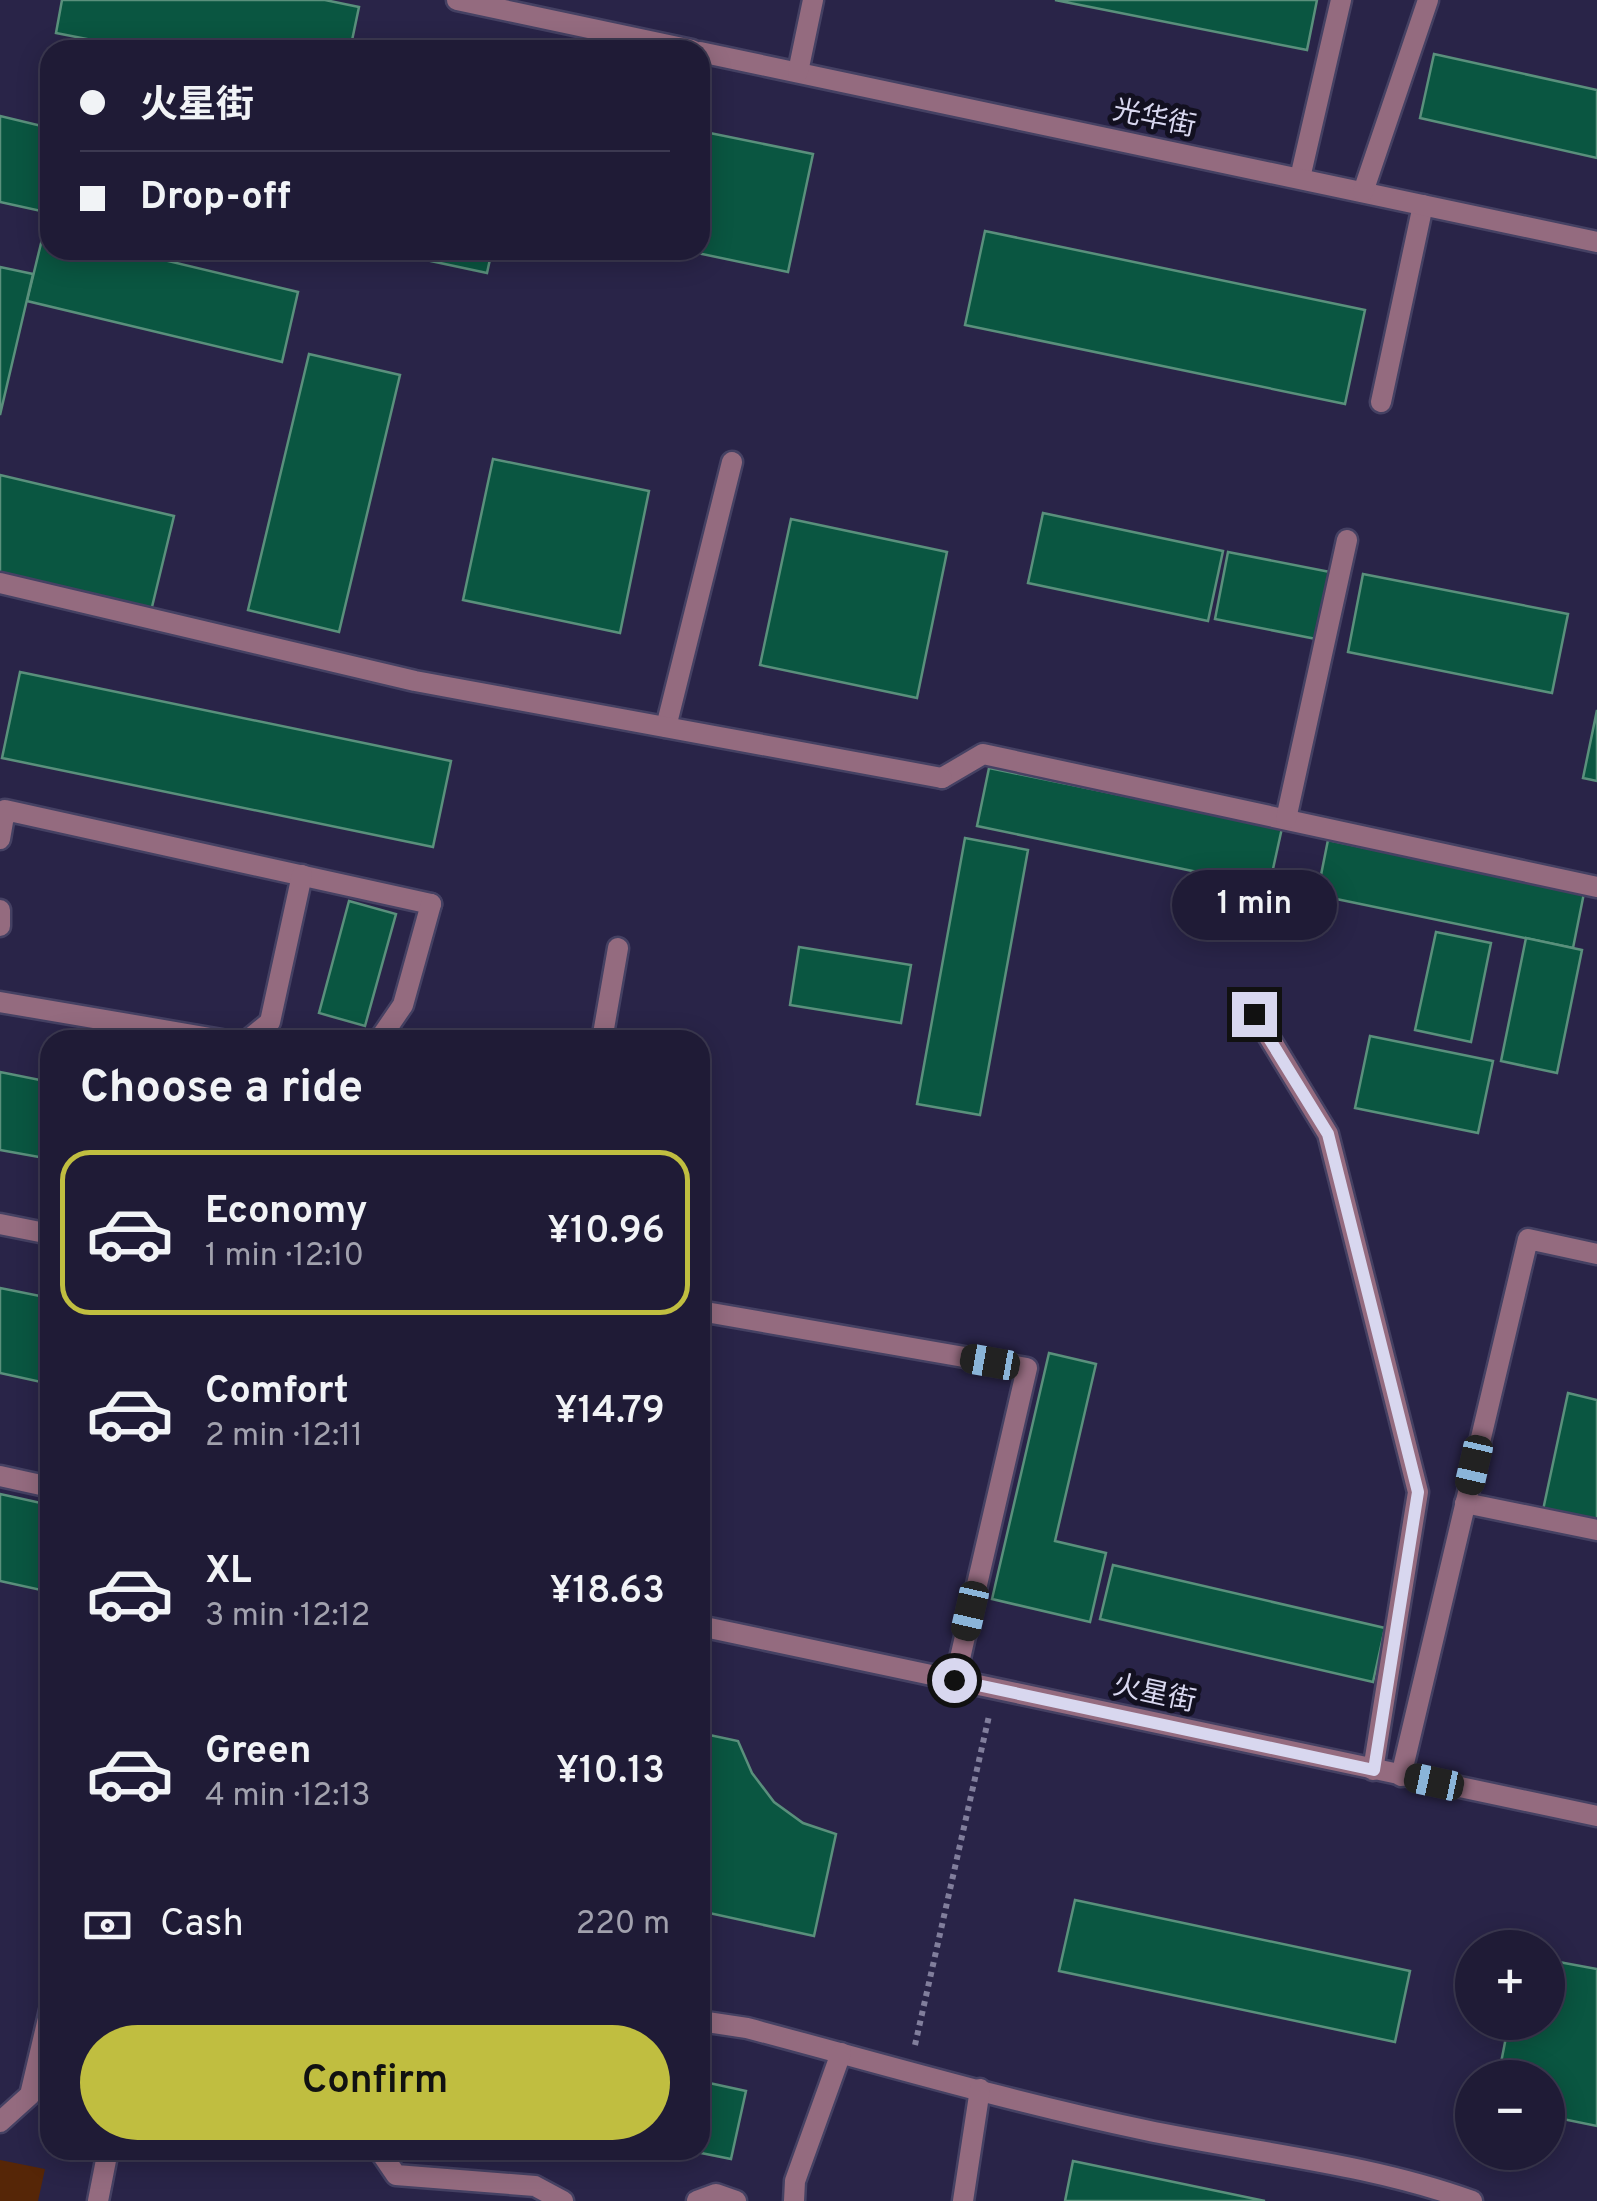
<!DOCTYPE html>
<html lang="en">
<head>
<meta charset="utf-8">
<style>
  body { margin:0; font-family:Overpass,"Noto Sans SC",sans-serif; background:#27243e; color:#f1f3f6; height:100vh; display:flex; flex-direction:column; font-size:38px; white-space:nowrap }
  * { box-sizing:border-box; margin:0 }
  p { font-size:32px; color:#a1a1ad }
  .icon { flex:none; width:55px; height:55px; fill:none; stroke:currentColor; stroke-width:2; stroke-linecap:round; stroke-linejoin:round }
  .map { position:relative; flex:1; overflow:hidden }
  .side { position:absolute; left:40px; top:1030px; width:670px; height:1130px; display:flex; flex-direction:column; background:#1f1b36; border-radius:30px; box-shadow:0 5px 25px #0003,0 0 0 2px #3c3951 }
  .side>* { flex:none }
  .hud { position:absolute; left:40px; top:40px; width:670px; height:220px; border-radius:30px; box-shadow:0 5px 25px #0003,0 0 0 2px #3c3951; display:grid; align-content:center; height:220px; padding:0 40px; background:#1f1b36 }
  .controls { position:absolute; left:1455px; top:1930px; display:grid; gap:20px }
  .controls a { display:grid; place-items:center; width:110px; height:110px; border-radius:50%; background:#1f1b36; box-shadow:0 5px 25px #0003,0 0 0 2px #3c3951; font-size:50px }
  .end { position:absolute; width:45px; height:45px; margin:-22px; border:12px solid #d8d7ef; background:#111; box-shadow:0 0 0 5px #111 }
  .from { border-radius:50% }
  .bubble { position:absolute; height:70px; border-radius:35px; background:#1f1b36; box-shadow:0 5px 25px #0003,0 0 0 2px #3c3951; font-size:32px; font-weight:600; line-height:70px; text-align:center }
  .car { position:absolute; width:30px; height:60px; margin:-30px -15px; border-radius:12px; box-shadow:0 0 8px 2px #0007; background:linear-gradient(#222 24%,#8ab4d8 0 40%,#222 0 76%,#8ab4d8 0 86%,#222 0) }
  .hud b { display:flex; align-items:center; gap:35px; height:95px; font-size:38px }
  .hud b+b { border-top:2px solid #3c3951 }
  .hud i { width:25px; height:25px; background:#f1f3f6 }
  ul { padding:0; list-style:none }
  li { display:flex; align-items:center; gap:30px; height:165px; margin:0 20px 15px; padding:0 20px; border:5px solid transparent; border-radius:30px }
  li div { flex:1 }
  li b { display:block; font-size:38px }
  li em { font-style:normal; font-weight:600 }
  li.selected { border-color:#c0be40 }
  li>.icon { width:90px; height:90px; stroke-width:1.5 }
  h2 { padding:0 40px; font-size:45px; line-height:120px }
  .pay { display:flex; align-items:center; gap:25px; height:110px; padding:0 40px; font-size:38px }
  .pay p { margin-inline-start:auto }
  .cta { display:flex; gap:20px; margin-top:auto; padding:20px 40px }
  .cta a { flex:1; height:115px; border-radius:60px; background:#c0be40; color:#111; font-size:40px; font-weight:600; line-height:115px; text-align:center }
  .map>svg:first-child { display:block }
</style>
</head>
<body>
<div class="map">
<svg width="1597" height="2201" viewBox="0 0 1597 2201">
  <rect width="100%" height="100%" fill="#292448"/>
  <polygon fill="#562607" points="0,2160 45,2169 38,2201 0,2201"/>
  <g fill="#0a5641" stroke="#5a907c" stroke-width="2.5">
    <polygon points="62,0 325,0 359,7 350,50 143,50 56,33"/>
    <polygon points="1055,0 1317,0 1307,50"/>
    <polygon points="1434,54 1597,90 1597,158 1420,118"/>
    <polygon points="0,116 50,128 50,213 0,202"/>
    <polygon points="700,131 813,154 788,272 683,250 700,250"/>
    <polygon points="44,231 50,233 50,250 122,250 298,292 282,362 27,301"/>
    <polygon points="985,231 1365,310 1345,404 965,325"/>
    <polygon points="428,250 492,250 487,273 426,260"/>
    <polygon points="0,267 33,274 0,415"/>
    <polygon points="309,354 400,375 339,632 248,610"/>
    <polygon points="493,459 649,491 620,633 463,600"/>
    <polygon points="0,475 174,516 151,611 0,575"/>
    <polygon points="1043,513 1223,551 1208,621 1028,583"/>
    <polygon points="791,519 947,552 917,698 760,665"/>
    <polygon points="1228,552 1330,572 1316,639 1215,619"/>
    <polygon points="1363,574 1568,614 1552,693 1348,652"/>
    <polygon points="20,672 451,761 433,847 2,758"/>
    <polygon points="1597,710 1597,781 1583,778"/>
    <polygon points="989,768 1282,828 1269,887 977,826"/>
    <polygon points="965,838 1028,850 980,1115 917,1104"/>
    <polygon points="1328,840 1584,893 1573,948 1317,895"/>
    <polygon points="349,901 396,914 365,1026 319,1013"/>
    <polygon points="1436,932 1491,943 1471,1042 1415,1030"/>
    <polygon points="1526,938 1582,950 1557,1073 1501,1061"/>
    <polygon points="799,947 911,965 901,1023 790,1005"/>
    <polygon points="1370,1036 1493,1061 1478,1133 1355,1108"/>
    <polygon points="0,1072 50,1082 50,1159 0,1150"/>
    <polygon points="0,1288 50,1298 50,1384 0,1373"/>
    <polygon points="1049,1353 1096,1364 1055,1541 1106,1553 1090,1622 992,1599"/>
    <polygon points="1568,1393 1597,1400 1597,1522 1543,1510"/>
    <polygon points="0,1494 50,1505 50,1592 0,1581"/>
    <polygon points="1113,1565 1385,1628 1373,1682 1100,1619"/>
    <polygon points="700,1733 738,1741 752,1773 774,1802 803,1823 836,1834 814,1936 700,1911"/>
    <polygon points="1075,1900 1410,1971 1395,2042 1059,1971"/>
    <polygon points="1548,1960 1597,1969 1597,2126 1548,2116 1548,2078 1498,2078 1509,2022 1548,2022"/>
    <polygon points="700,2081 746,2091 731,2159 686,2150 700,2150"/>
    <polygon points="1073,2161 1265,2201 1065,2201"/>
  </g>
  <g fill="none" stroke-linecap="round" stroke-linejoin="round">
    <g stroke="#454163" stroke-width="25">
      <g id="service">
        <polyline points="1300,178 1341,0"/>
        <polyline points="1381,402 1423,205"/>
        <polyline points="666,727 732,462"/>
        <polyline points="942,778 983,754 1597,887"/>
        <polyline points="1286,819 1347,540"/>
        <polyline points="0,839 5,810 431,904"/>
        <polyline points="0,910 0,926"/>
        <polyline points="0,1002 222,1040"/>
        <polyline points="248,1040 270,1022 302,875"/>
        <polyline points="602,1040 618,948"/>
        <polyline points="700,1311 1027,1368 955,1680"/>
        <polyline points="1465,1503 1597,1530"/>
        <polyline points="1401,1776 1528,1239 1597,1254"/>
      </g>
    </g>
    <g stroke="#454163" stroke-width="25">
      <g id="minor">
        <polyline points="457,0 692,50"/>
        <polyline points="700,52 1597,242"/>
        <polyline points="798,72 813,0"/>
        <polyline points="1363,192 1428,0"/>
        <polyline points="0,583 415,681 942,778"/>
        <polyline points="1255,1014 1328,1134 1418,1492 1373,1770"/>
        <polyline points="379,1040 403,1005 431,904"/>
        <polyline points="0,1224 50,1234"/>
        <path d="M700,2021L747,2028C879,2063 1011,2102 1145,2130C1254,2153 1367,2163 1472,2201"/>
        <polyline points="379,2150 396,2175 535,2186 563,2201"/>
        <polyline points="98,2201 108,2150"/>
        <polyline points="697,2201 716,2194 736,2201"/>
        <polyline points="794,2201 795,2181 841,2053"/>
        <polyline points="963,2201 980,2089"/>
      </g>
    </g>
    <g stroke="#454163" stroke-width="25">
      <g id="tertiary">
        <polyline points="0,1476 50,1487"/>
        <polyline points="700,1626 1597,1816"/>
        <polyline points="0,2122 30,2095 50,2010"/>
      </g>
    </g>
    <polyline stroke="#817e9c" stroke-width="6" stroke-dasharray="5 5" stroke-linecap="butt" points="915,2045 989,1716"/>
    <use href="#service" stroke="#946b7f" stroke-width="20"/>
    <use href="#minor" stroke="#946b7f" stroke-width="20"/>
    <use href="#tertiary" stroke="#946b7f" stroke-width="20"/>
  </g>
  <g fill="none" stroke-linecap="round" stroke-linejoin="round">
    <polyline stroke="#d8d7ef" stroke-width="12" points="954,1680 1374,1770 1418,1492 1328,1134 1254,1014"/>
  </g>
  <g text-anchor="middle" dominant-baseline="central" stroke-width="10" stroke-linejoin="round" paint-order="stroke">
    <g font-size="28" fill="#d8d7ef" stroke="#121020">
      <text transform="translate(1154 120) rotate(12)">光华街</text>
      <text transform="translate(1154 1695) rotate(12)">火星街</text>
    </g>
  </g>
</svg>
<div class="controls">
<a>+</a>
<a>−</a>
</div>
<i class="end from" style="left:954px;top:1680px"></i>
<i class="end" style="left:1254px;top:1014px"></i>
<div class="bubble" style="left:1172px;top:870px;width:165px">1 min</div>
<i class="car" style="left:990px;top:1362px;rotate:280deg"></i>
<i class="car" style="left:1474px;top:1465px;rotate:193deg"></i>
<i class="car" style="left:970px;top:1611px;rotate:193deg"></i>
<i class="car" style="left:1434px;top:1782px;rotate:282deg"></i>
<div class="hud">
<b><i class="from"></i>火星街</b>
<b><i></i>Drop-off</b>
</div>
<section class="side">
<h2>Choose a ride</h2>
<ul>
<li class="selected"><svg class="icon" aria-label="car" viewBox="0 0 24 24"><path d="M5 17H2v-5l4-1 3-4h7l3 4 3 1v5h-3M9 17h6M6 11h13"/><circle cx="7" cy="17" r="2"/><circle cx="17" cy="17" r="2"/></svg><div><b>Economy</b><p>1 min · 12:10</p></div><em>¥10.96</em></li>
<li><svg class="icon" aria-label="car" viewBox="0 0 24 24"><path d="M5 17H2v-5l4-1 3-4h7l3 4 3 1v5h-3M9 17h6M6 11h13"/><circle cx="7" cy="17" r="2"/><circle cx="17" cy="17" r="2"/></svg><div><b>Comfort</b><p>2 min · 12:11</p></div><em>¥14.79</em></li>
<li><svg class="icon" aria-label="car" viewBox="0 0 24 24"><path d="M5 17H2v-5l4-1 3-4h7l3 4 3 1v5h-3M9 17h6M6 11h13"/><circle cx="7" cy="17" r="2"/><circle cx="17" cy="17" r="2"/></svg><div><b>XL</b><p>3 min · 12:12</p></div><em>¥18.63</em></li>
<li><svg class="icon" aria-label="car" viewBox="0 0 24 24"><path d="M5 17H2v-5l4-1 3-4h7l3 4 3 1v5h-3M9 17h6M6 11h13"/><circle cx="7" cy="17" r="2"/><circle cx="17" cy="17" r="2"/></svg><div><b>Green</b><p>4 min · 12:13</p></div><em>¥10.13</em></li>
</ul>
<div class="pay"><svg class="icon" aria-label="cash" viewBox="0 0 24 24"><path d="M3 7h18v10H3z"/><circle cx="12" cy="12" r="2"/></svg>Cash<p>220 m</p></div>
<div class="cta"><a>Confirm</a></div>
</section>
</div>
</body>
</html>
